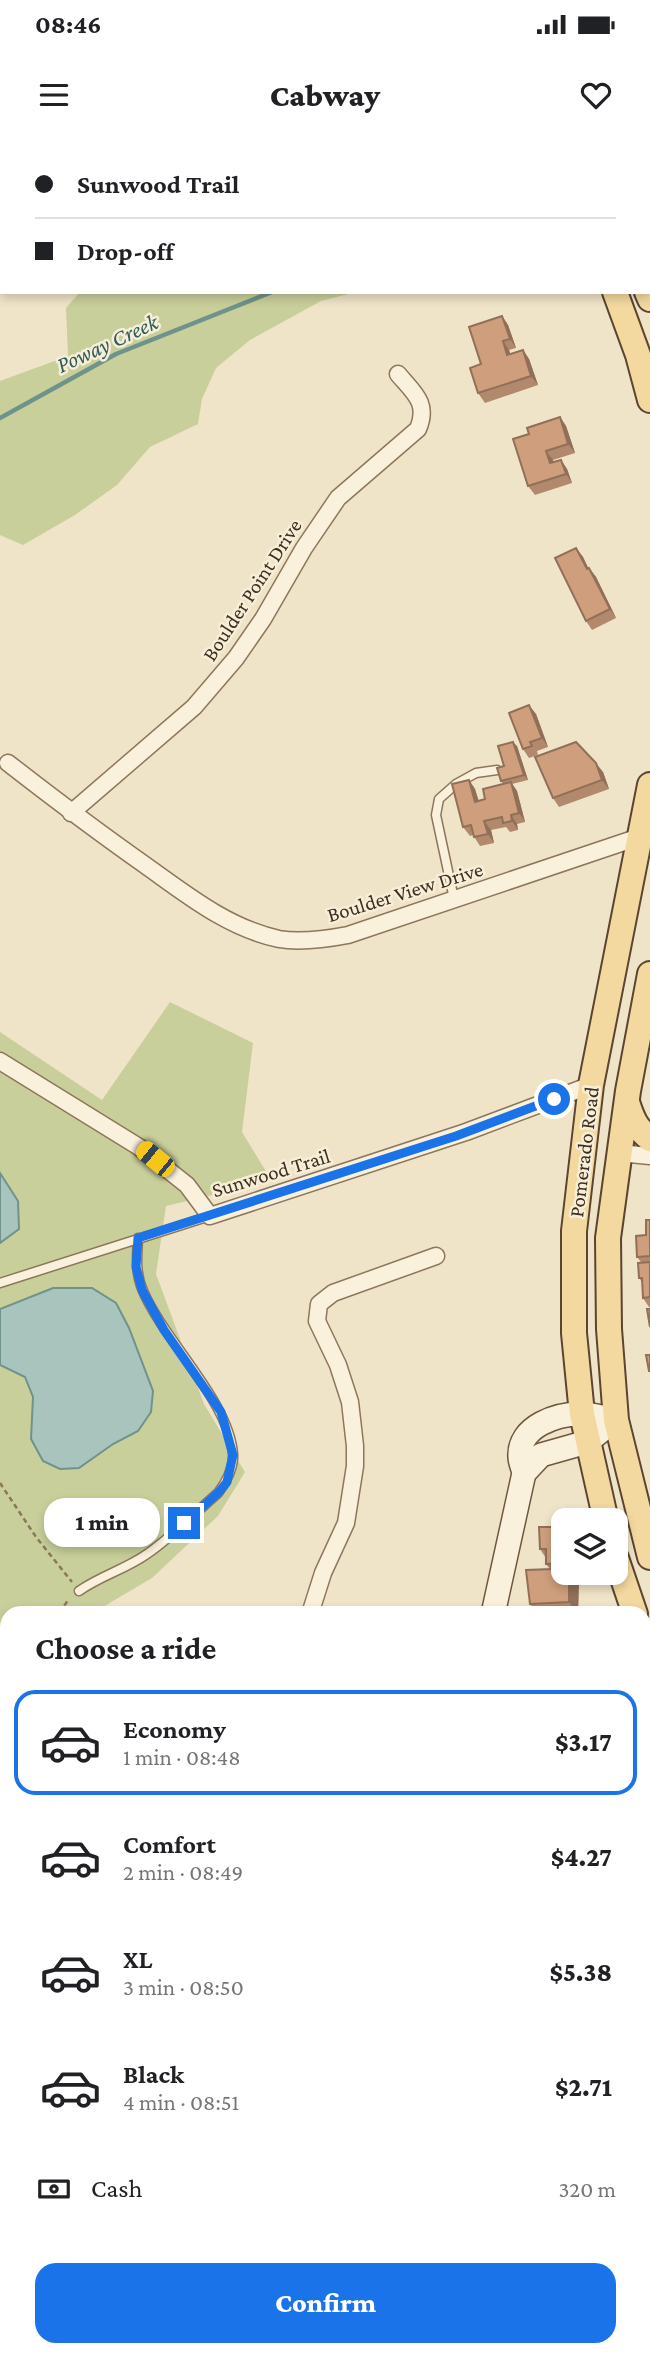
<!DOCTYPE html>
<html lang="en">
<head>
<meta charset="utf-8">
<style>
  body { margin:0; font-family:"Crimson Pro",serif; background:#f2f2f2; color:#202124; height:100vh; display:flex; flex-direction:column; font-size:26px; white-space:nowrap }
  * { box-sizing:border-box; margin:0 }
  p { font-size:23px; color:#757577 }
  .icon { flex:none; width:38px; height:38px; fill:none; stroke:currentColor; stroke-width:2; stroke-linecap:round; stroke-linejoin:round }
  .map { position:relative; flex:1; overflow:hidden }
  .side { position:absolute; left:0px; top:1466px; width:651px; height:751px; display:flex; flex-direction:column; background:#fff; border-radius:21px 21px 0 0; box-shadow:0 4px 10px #0003 }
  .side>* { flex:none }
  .banner { position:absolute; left:0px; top:0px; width:651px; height:154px; box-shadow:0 4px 10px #0003; display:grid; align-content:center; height:154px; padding:0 35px; background:#fff }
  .buttons { position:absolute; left:551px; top:1368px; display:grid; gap:14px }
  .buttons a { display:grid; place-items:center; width:77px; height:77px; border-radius:14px; background:#fff; box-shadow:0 4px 10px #0003; font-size:35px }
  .end { position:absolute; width:32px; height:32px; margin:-16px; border:9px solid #1a73e8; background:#fff; box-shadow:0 0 0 4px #fff }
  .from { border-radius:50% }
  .bubble { position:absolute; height:49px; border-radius:21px; background:#fff; box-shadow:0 4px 10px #0003; font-size:23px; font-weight:800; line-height:49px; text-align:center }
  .car { position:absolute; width:21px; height:42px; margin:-21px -10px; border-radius:9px; box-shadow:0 0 5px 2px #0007; background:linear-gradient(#f5c518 24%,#345 0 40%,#f5c518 0 76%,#345 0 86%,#f5c518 0) }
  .banner b { display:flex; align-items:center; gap:24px; height:66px; font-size:26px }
  .banner b+b { border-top:2px solid #e0e0e0 }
  .banner i { width:18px; height:18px; background:#202124 }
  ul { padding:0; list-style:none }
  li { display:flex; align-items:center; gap:21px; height:105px; margin:0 14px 10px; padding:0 21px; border:4px solid transparent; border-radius:21px }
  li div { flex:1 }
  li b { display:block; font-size:26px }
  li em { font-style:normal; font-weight:800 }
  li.selected { border-color:#1a73e8 }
  li>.icon { width:63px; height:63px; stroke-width:1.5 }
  h2 { padding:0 35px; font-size:32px; line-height:84px }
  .pay { display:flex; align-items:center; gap:18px; height:77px; padding:0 35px; font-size:26px }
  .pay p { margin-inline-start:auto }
  .primary-button { display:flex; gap:14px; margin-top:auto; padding:14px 35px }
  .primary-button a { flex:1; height:80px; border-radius:21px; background:#1a73e8; color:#fff; font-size:28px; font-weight:800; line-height:80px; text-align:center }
  .status { display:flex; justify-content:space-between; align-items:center; height:49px; padding:0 35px; background:#fff; direction:ltr }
  .status svg { height:19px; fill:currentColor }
  header { display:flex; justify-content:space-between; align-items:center; height:91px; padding:0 35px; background:#fff; font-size:32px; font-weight:800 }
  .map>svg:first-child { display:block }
</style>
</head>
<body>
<div class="status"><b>08:46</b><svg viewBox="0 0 49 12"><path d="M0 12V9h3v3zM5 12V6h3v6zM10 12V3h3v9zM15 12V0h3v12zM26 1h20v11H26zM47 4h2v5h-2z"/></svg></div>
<header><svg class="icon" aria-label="menu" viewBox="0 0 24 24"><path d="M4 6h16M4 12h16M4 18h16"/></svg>Cabway<svg class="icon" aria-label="heart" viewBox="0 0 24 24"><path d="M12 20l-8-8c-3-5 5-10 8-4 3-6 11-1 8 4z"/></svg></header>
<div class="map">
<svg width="650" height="2216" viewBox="0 0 650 2216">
  <rect width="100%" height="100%" fill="#f0e4c8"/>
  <g fill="#c9cf9b">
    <polygon points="80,152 356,152 321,161 250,200 216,228 202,259 198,284 150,307 117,345 75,375 23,405 0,395 0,241 68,216 66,168"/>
    <polygon points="170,862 253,903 242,992 270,1038 217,1054 166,1066 156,1134 204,1264 245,1332 218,1376 152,1438 96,1471 97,1473 7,1474 7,1791 0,1804 0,1225 25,1236 33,1257 31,1299 79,1328 113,1304 138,1291 153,1251 129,1188 116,1163 53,1148 0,1169 0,1103 19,1089 18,1061 0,1033 0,892 102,960"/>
    <polygon points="650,1737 650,1885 644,1886 644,1738"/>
    <polygon points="7,2110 7,2210 400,2210 403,2216 0,2216 0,2121"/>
  </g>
  <g fill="#a9c4bc" stroke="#6f938a" stroke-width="2">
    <polygon points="0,1033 18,1061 19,1089 0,1103"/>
    <polygon points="53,1148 92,1148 116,1163 129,1188 153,1251 151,1272 138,1291 113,1304 79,1328 60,1329 43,1321 31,1299 33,1257 25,1237 0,1225 0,1169"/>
  </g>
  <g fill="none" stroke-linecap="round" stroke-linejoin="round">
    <polyline stroke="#6f938a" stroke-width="4.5" points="0,278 116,214 272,152"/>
    <g stroke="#8d765c" stroke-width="11">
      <g id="lane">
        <polyline points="42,0 42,2"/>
        <polyline points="119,0 119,2"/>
        <polyline points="291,0 292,2"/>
        <polyline points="454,759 436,675 439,659 456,644 476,633 497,630"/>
        <polyline points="0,1143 210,1076"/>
        <path d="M79,1451C100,1436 126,1429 147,1414C172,1397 195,1373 218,1353C226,1343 234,1327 233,1314C229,1261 165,1202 143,1151C135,1133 137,1116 138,1098"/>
        <polyline points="644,1923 650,1922"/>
        <polyline points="644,2029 650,2028"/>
        <polyline points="644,2157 650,2156"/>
        <polyline points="466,2210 468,2216"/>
      </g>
    </g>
    <g stroke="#8d765c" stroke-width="19">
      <g id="street">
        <path d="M8,623C53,658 98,692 145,725C187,755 228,788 279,799C301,803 327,799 348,795L645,695"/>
        <path d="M71,673L194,567L236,518L263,479L304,408L338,358L418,289C429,263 414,253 398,234"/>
        <polyline points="0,921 139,1007 187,1045 210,1076 466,992 591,945"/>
        <polyline points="619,1013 650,1016"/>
        <polyline points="310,1474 323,1433 346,1383 355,1326 355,1306 350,1262 338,1225 317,1181 319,1164 333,1153 436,1116"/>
      </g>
    </g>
    <g stroke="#6f573f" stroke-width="26">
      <g id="secondary">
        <polyline points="0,1 24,0"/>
        <polyline points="524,1333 541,1315 587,1302 602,1290"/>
        <path d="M493,1474L524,1333C523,1328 520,1322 520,1317C518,1286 558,1273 583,1274C594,1275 605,1278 616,1280"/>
        <polyline points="595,2210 599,2216"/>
      </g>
    </g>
    <g stroke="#5b4430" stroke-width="28">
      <g id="primary">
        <polyline points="560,0 561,2"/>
        <polyline points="591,0 592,2"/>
        <polyline points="615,152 638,215 650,260"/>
        <polyline points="647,152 650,159"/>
        <polyline points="650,834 628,951 608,1098 609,1189 616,1280 650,1417"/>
        <path d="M627,962C632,978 636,988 650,999"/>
        <polyline points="606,1381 582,1274 574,1193 574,1091 591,945 650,645"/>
        <polyline points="616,1418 635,1474"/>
        <polyline points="644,1495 650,1508"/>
      </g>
    </g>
    <g stroke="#8d765c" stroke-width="2.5" stroke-dasharray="5 3.5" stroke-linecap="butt">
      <polyline points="0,1343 36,1397 72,1442"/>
      <polyline points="64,1474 64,1466 69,1459"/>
    </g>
    <use href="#lane" stroke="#faf1dc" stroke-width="8"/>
    <use href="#street" stroke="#faf1dc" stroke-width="16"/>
    <use href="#secondary" stroke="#faf1dc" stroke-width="23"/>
    <use href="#primary" stroke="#f3d9a0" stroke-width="24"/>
  </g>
  <g fill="#b2896c">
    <polygon points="611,0 650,0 650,12 649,2 612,2"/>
    <polygon points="502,176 508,185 516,208 509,210 510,214 523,210 529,219 538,245 485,263 478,253 481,224"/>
    <polygon points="560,277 566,286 575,313 553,320 553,322 561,320 567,329 572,343 535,355 528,346 529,294"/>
    <polygon points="576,408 583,417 588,428 589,428 596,437 616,478 592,490 586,481"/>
    <polygon points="536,574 548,607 537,611 538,615 529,618 523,609"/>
    <polygon points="517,606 528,640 512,644 517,651 525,682 517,684 518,690 510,692 506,687 491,690 494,703 480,706 473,695 470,696 463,687 469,640 475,649 479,661 485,659 503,644 501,641 504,626"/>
    <polygon points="603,632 609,649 559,667 553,658"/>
    <polygon points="650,1080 650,1167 649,1167 643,1158 642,1142 639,1138 641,1122 637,1117 646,1095"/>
    <polygon points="564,1387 564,1433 579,1438 578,1474 537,1474 530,1464 550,1429 546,1424 546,1418 540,1409"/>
    <polygon points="644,1684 645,1691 650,1698 650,1718 644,1718"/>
    <polygon points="650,1924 650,1967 644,1968 644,1925"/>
    <polygon points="650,1971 650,2015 644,2016 644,1973"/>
    <polygon points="650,2031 650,2075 645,2076 644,2033"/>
    <polygon points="650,2122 650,2147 644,2148 644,2124"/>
    <polygon points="647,2167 650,2172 650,2216 639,2216 634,2210 644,2210 644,2168"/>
  </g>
  <g fill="#916f58">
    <polygon points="502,176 508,185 516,208 510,199"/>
    <polygon points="503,201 509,210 514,225 507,215"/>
    <polygon points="523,210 529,219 538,245 531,236"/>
    <polygon points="560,277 566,286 575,313 568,304"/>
    <polygon points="546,311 553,320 556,332 550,323"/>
    <polygon points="561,320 567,329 572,343 566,334"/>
    <polygon points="576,408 583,417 593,438 587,429"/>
    <polygon points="589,428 596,437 616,478 610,469"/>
    <polygon points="529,565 536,574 548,607 542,598"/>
    <polygon points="513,602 517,606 528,640 524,635"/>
    <polygon points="596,623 603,632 609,649 602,640"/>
    <polygon points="469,640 475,649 481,671 475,662"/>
    <polygon points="511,642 517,651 525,682 519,673"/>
    <polygon points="511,675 517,684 518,690 512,681"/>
    <polygon points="484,681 491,690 494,703 488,694"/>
    <polygon points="569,1433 575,1433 579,1438 578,1474 577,1474 569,1462"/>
    <polygon points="645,1691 650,1698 650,1710 646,1704"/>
  </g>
  <g fill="#cf9f7d" stroke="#916f58" stroke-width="2">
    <polygon points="123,0 181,0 181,1 123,2"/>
    <polygon points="611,0 635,0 630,2 612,2"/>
    <polygon points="502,176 510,199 503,201 507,215 523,210 531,236 478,253 470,228 481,224 469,187"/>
    <polygon points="560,277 568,304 546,311 550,323 561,320 566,334 528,346 513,299 529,294 527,288"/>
    <polygon points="576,408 587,429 589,428 610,469 586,481 555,418"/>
    <polygon points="529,565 542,598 530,602 532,606 523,609 509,573"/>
    <polygon points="513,602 524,635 501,641 497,628 504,626 498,606"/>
    <polygon points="576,602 596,623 602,640 553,658 535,617"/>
    <polygon points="469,640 475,662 485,659 483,649 511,642 519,673 511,675 512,681 503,683 502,677 484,681 488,694 474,697 471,685 463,687 452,644"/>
    <polygon points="646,1080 650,1080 650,1116 637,1117 636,1096 646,1095"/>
    <polygon points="650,1122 650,1157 643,1158 642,1138 639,1138 638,1123"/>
    <polygon points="647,1169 650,1169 650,1187"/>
    <polygon points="646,1215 650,1215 650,1231 649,1231"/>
    <polygon points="539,1387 564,1387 564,1423 546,1424 546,1409 540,1409"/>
    <polygon points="551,1425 564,1425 564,1433 569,1433 569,1462 530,1464 526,1430 552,1429"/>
    <polygon points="650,1638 650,1661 644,1648 644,1641"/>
    <polygon points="644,1691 645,1691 646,1704 644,1704"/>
    <polygon points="650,1924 650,1952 644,1953 644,1925"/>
    <polygon points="650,1971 650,1999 644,2000 644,1973"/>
    <polygon points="650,2031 650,2059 644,2061 644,2033"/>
    <polygon points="650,2078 650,2106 646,2107 644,2099 644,2079"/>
    <polygon points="650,2122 650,2136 644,2138 644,2124"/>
    <polygon points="647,2167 650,2186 650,2203 646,2204 647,2208 644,2208 644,2168"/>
  </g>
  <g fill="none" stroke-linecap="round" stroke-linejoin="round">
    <polyline stroke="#1a73e8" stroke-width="9" points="184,1383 218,1353 227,1342 233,1315 221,1272 164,1190 142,1150 136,1127 138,1098 456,996 554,959"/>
  </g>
  <g text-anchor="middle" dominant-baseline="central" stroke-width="5" stroke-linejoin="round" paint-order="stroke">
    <g font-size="21" fill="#3d2e20" stroke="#f7eed8">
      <text transform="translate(252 450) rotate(-57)">Boulder Point Drive</text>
      <text transform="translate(405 752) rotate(-17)">Boulder View Drive</text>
      <text transform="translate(584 1012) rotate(-83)">Pomerado Road</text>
      <text transform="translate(271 1033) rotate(-17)">Sunwood Trail</text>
    </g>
    <g font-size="23" font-style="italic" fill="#2f5d5a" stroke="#f7eed8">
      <text transform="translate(107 203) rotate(-25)">Poway Creek</text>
    </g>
  </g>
</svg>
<div class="buttons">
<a><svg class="icon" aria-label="layers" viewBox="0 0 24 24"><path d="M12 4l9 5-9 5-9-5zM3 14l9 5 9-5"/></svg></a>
</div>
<i class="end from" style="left:554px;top:959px"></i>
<i class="end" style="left:184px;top:1383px"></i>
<div class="bubble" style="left:44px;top:1358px;width:116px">1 min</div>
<i class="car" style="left:155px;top:1019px;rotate:309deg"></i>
<div class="banner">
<b><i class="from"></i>Sunwood Trail</b>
<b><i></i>Drop-off</b>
</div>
<section class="side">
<h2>Choose a ride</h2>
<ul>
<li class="selected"><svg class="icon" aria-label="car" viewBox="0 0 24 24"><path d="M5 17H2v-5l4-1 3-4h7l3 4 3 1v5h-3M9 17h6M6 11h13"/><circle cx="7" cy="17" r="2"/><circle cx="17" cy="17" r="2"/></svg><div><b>Economy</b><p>1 min · 08:48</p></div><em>$3.17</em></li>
<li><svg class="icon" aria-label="car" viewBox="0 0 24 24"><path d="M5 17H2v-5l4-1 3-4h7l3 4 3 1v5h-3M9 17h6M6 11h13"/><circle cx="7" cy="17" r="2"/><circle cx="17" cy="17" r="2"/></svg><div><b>Comfort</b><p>2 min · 08:49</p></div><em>$4.27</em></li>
<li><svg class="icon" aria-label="car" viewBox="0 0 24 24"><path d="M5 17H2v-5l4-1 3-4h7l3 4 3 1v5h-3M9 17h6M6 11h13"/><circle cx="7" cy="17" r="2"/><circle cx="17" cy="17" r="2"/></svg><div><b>XL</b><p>3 min · 08:50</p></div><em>$5.38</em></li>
<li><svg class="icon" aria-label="car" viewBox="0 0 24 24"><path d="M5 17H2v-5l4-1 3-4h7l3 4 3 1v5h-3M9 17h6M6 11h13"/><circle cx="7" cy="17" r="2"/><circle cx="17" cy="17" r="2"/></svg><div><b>Black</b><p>4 min · 08:51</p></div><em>$2.71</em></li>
</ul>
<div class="pay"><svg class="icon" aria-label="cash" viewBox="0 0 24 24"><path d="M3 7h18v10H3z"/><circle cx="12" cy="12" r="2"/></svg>Cash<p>320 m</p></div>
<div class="primary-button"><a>Confirm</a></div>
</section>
</div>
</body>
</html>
